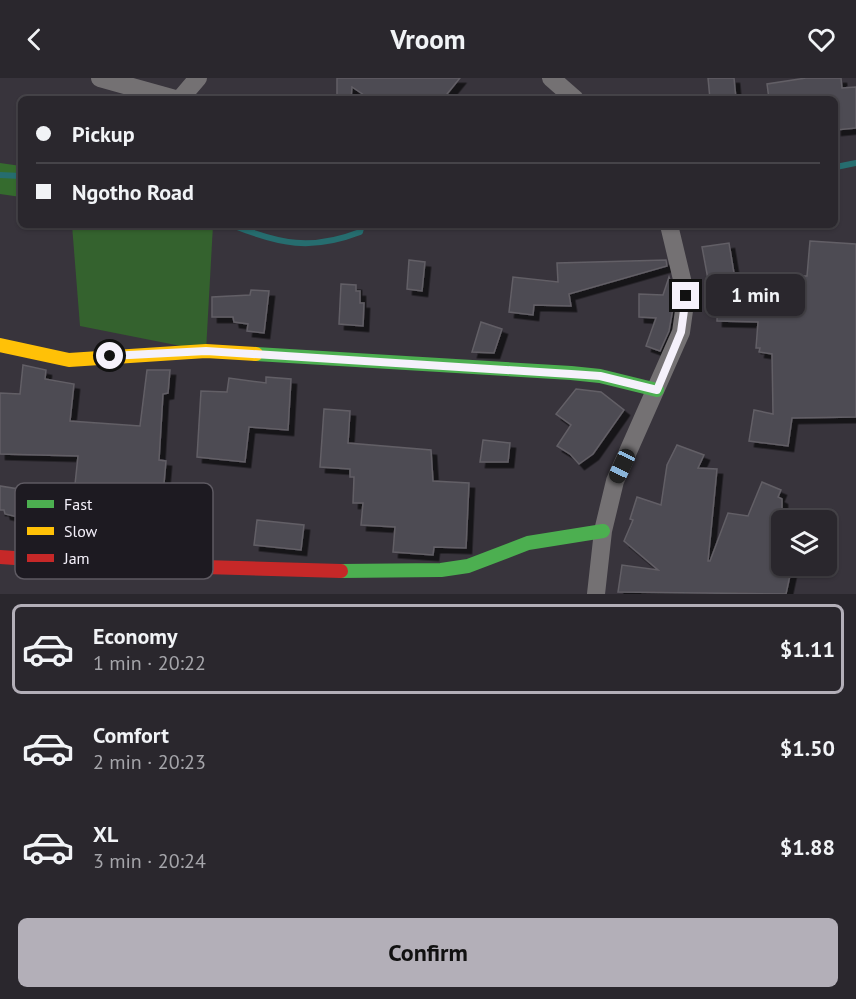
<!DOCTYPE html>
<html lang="en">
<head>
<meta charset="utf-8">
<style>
  body { margin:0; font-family:"PT Sans",sans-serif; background:#363339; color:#f1f3f6; height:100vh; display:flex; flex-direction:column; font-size:22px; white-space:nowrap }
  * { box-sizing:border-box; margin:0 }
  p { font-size:20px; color:#a5a5aa }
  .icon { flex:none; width:33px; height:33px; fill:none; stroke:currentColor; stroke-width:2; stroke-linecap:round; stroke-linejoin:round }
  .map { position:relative; height:516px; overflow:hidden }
  .side { display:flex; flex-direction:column; background:#2a272d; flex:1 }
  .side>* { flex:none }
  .guide { position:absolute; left:18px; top:18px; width:820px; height:132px; border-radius:9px; box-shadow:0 2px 4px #0004,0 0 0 2px #464449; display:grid; align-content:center; height:132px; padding:0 18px; background:#2a272d }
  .fabs { position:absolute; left:771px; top:432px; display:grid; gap:12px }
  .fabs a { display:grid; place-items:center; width:66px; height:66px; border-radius:9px; background:#2a272d; box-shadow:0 2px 4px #0004,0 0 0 2px #464449; font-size:30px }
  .end { position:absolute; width:27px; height:27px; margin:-14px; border:8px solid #f5f1fb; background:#111; box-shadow:0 0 0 3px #111 }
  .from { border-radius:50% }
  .bubble { position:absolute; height:42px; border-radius:9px; background:#2a272d; box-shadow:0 2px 4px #0004,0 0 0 2px #464449; font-size:20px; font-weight:800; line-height:42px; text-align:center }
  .car { position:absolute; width:18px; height:36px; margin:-18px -9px; border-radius:8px; box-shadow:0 0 4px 2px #0007; background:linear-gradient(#222 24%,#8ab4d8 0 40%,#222 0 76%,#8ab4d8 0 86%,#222 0) }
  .guide b { display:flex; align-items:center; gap:21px; height:57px; font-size:22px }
  .guide b+b { border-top:2px solid #464449 }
  .guide i { width:15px; height:15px; background:#f1f3f6 }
  ul { padding:10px 0 0; list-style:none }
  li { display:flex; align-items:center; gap:18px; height:90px; margin:0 12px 9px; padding:0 6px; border:3px solid transparent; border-radius:9px }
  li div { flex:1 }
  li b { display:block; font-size:22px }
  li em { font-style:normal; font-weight:800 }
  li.active { border-color:#b3afb8 }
  li>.icon { width:54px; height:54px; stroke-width:1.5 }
  .button { display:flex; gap:12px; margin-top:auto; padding:12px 18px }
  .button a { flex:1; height:69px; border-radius:9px; background:#b3afb8; color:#111; font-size:24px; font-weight:800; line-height:69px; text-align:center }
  header { display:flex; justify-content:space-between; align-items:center; height:78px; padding:0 18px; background:#2a272d; font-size:27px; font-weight:800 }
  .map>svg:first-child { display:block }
</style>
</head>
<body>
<header><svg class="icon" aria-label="back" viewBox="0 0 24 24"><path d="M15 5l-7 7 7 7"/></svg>Vroom<svg class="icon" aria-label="heart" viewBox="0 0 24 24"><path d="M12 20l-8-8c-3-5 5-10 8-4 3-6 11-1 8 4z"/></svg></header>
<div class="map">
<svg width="856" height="516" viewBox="0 0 856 516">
  <defs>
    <filter id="shadow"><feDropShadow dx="5.5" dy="5.5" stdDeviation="0" flood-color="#0009"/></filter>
  </defs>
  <rect width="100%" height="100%" fill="#38343c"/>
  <polygon fill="#34622e" points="72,147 213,147 206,273 80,248"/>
  <polygon fill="#356b2e" points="0,85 21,88 21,119 0,116"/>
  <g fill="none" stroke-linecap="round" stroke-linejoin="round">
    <g stroke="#266d6f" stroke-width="6">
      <polyline points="836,89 856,85"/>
      <polyline points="0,97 21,98"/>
      <path d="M232,147C280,166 311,173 360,154L362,147"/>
      <polyline points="601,147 612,149 614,147"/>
    </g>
  </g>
  <g fill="#4e4b52" stroke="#625f66" stroke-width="1.5" filter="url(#shadow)">
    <polygon points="337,0 460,0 443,21 370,21 352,9 351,21 337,21"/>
    <polygon points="708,0 734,0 736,21 710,21"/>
    <polygon points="806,0 841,0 842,10 856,9 856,50 836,52 836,21 769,21 767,6"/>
    <polygon points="810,163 856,166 856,339 792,340 788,368 749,363 754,332 773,336 772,276 759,274 760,270 756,270 758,244 717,243 718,210 710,212 702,169 729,165 739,225 798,227 799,198 807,198"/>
    <polygon points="409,182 425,184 422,213 407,211"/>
    <polygon points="666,182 667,188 569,216 571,228 534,227 533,237 509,234 513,199 558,204 557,185"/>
    <polygon points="669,199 675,219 669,253 660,273 646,268 656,240 639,239 639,216 663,217"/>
    <polygon points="341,206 356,207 356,213 360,213 360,225 364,225 363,248 339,246"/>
    <polygon points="251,212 269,213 264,255 247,253 248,246 234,244 233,239 212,239 212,219 250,217"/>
    <polygon points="481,244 502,251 494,275 472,274"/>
    <polygon points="23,287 46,292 45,301 74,306 70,343 140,348 147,292 170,292 168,315 163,316 159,382 166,383 158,473 69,469 72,440 30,442 5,436 4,432 0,432 0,408 37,414 38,417 73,425 78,378 0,376 0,315 20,316"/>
    <polygon points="266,299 291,301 288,352 249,349 245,384 197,379 201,313 227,314 229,300 266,305"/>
    <polygon points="576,311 601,314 624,332 593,376 579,386 570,376 557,368 571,347 556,336"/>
    <polygon points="324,331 350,333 348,365 431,372 433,403 469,405 466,470 434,469 433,477 393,474 395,449 361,447 363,425 353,425 354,399 350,399 350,391 320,389"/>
    <polygon points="483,362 510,365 508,384 480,384"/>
    <polygon points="677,367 704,377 698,390 717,391 708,483 710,483 728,435 748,438 762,404 781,412 778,419 782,421 782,488 792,488 786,516 618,514 622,487 658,492 624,463 633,442 630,441 637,419 661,427 667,387"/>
    <polygon points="257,442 304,447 301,472 254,467"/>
  </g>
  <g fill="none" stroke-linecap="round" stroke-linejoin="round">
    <g stroke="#747173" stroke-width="18">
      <polyline points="100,0 175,21"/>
      <polyline points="551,0 575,21"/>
      <polyline points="180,21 198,0"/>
      <polyline points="596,516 603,453 615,403 681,254 686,218 669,147"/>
    </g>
    <g stroke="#4caf50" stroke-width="14">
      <polyline points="256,276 571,295 600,298 657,312"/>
      <polyline points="341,493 441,492 468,488 528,465 603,453"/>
    </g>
    <polyline stroke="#ffc107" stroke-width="14" points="0,267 69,282 206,273 256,276"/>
    <polyline stroke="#c62828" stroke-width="14" points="0,479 101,486 341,493"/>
  </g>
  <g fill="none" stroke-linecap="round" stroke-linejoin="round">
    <polyline stroke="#f5f1fb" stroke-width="8" points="110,278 206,273 571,296 600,298 657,312 681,254 686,218"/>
  </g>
  <rect x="15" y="405" width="198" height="96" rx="9" fill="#1d1a21" stroke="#5e5a62" stroke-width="1.5"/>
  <rect x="27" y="422" width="27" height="8" fill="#4caf50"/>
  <rect x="27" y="449" width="27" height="8" fill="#ffc107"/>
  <rect x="27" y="476" width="27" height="8" fill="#c62828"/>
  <g font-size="16" fill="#f5f1fb">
    <text x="64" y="432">Fast</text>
    <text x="64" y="459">Slow</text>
    <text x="64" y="486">Jam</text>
  </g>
</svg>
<div class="fabs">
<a><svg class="icon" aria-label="layers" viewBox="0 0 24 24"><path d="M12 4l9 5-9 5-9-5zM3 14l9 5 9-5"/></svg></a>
</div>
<i class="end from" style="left:110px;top:278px"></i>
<i class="end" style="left:686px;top:218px"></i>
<div class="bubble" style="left:706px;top:196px;width:99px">1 min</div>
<i class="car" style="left:622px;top:388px;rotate:205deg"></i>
<div class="guide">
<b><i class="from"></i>Pickup</b>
<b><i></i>Ngotho Road</b>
</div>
</div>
<section class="side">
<ul>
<li class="active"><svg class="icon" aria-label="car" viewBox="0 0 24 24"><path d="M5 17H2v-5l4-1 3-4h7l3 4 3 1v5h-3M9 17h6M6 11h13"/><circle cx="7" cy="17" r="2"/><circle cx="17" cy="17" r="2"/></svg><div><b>Economy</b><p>1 min · 20:22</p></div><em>$1.11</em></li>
<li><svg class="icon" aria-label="car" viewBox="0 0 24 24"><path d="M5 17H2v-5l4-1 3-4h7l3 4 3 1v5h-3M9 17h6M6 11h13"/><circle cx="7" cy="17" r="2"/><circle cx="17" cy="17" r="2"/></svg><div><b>Comfort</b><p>2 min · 20:23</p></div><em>$1.50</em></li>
<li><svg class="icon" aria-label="car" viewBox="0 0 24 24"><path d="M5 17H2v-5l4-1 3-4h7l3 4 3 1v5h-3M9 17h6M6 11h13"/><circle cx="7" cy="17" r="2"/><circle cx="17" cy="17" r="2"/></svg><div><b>XL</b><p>3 min · 20:24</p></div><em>$1.88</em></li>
</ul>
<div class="button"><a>Confirm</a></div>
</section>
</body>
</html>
